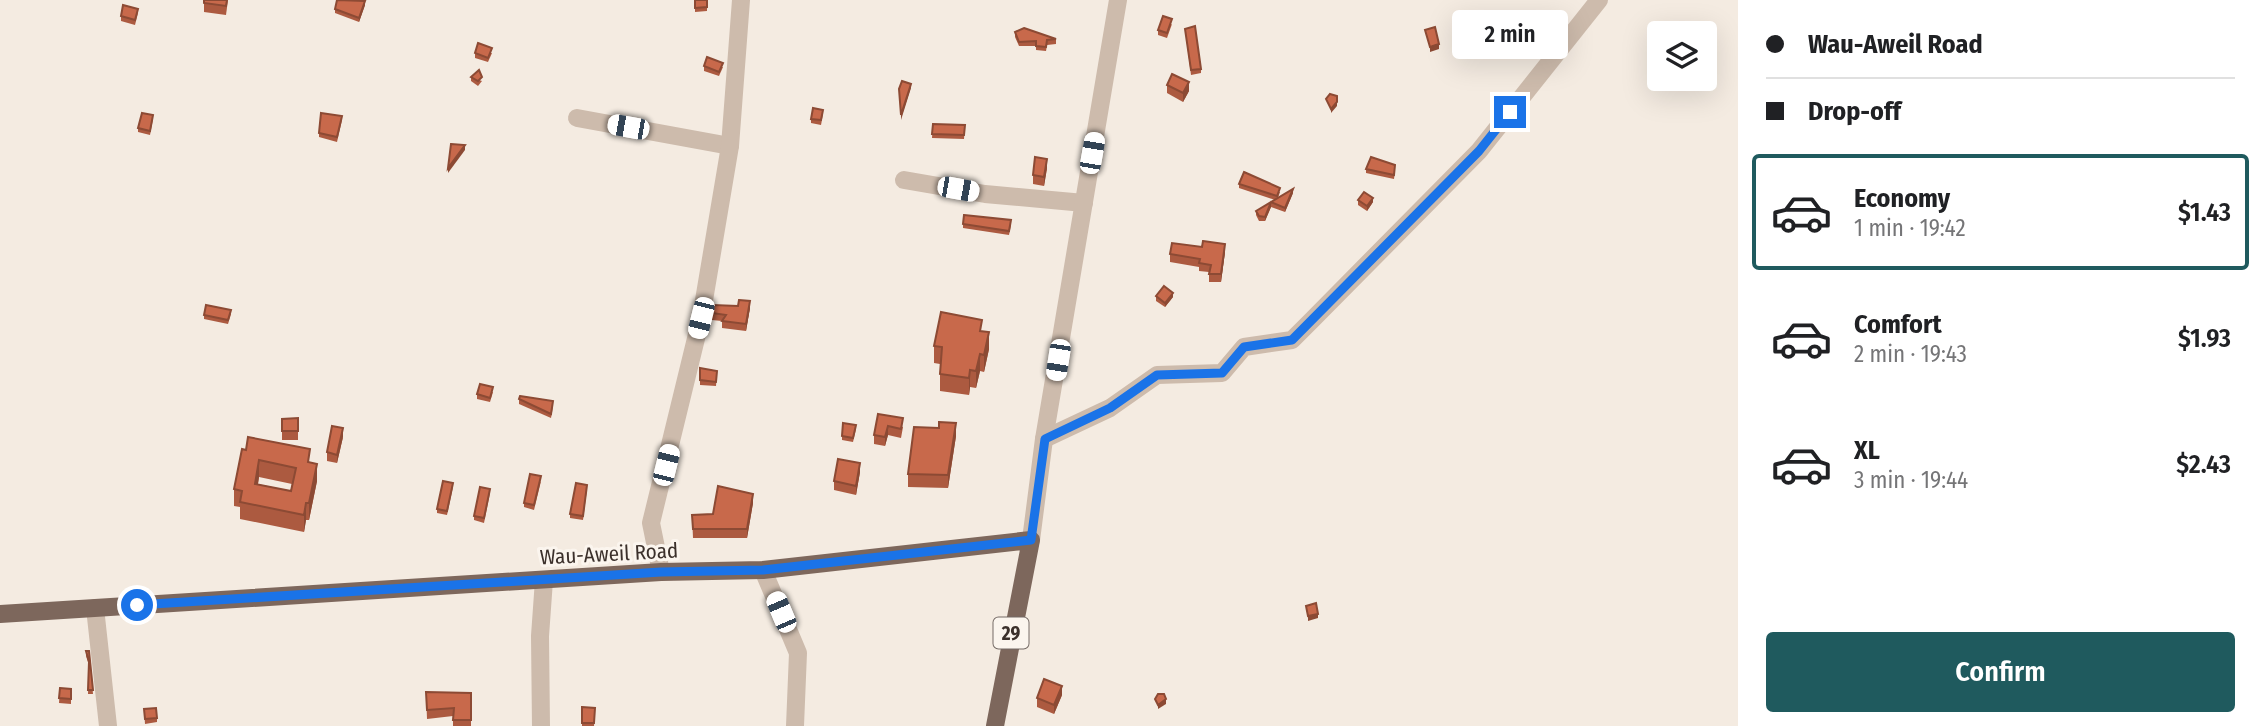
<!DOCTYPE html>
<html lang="en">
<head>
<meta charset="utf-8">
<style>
  body { margin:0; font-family:"Fira Sans Condensed",sans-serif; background:#f2f2f2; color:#202124; height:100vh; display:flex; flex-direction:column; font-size:26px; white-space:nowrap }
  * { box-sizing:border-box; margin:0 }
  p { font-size:23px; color:#757577 }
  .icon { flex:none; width:38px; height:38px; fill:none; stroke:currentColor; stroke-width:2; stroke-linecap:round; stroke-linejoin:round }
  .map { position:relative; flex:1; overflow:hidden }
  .sheet { display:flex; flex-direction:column; background:#fff; width:525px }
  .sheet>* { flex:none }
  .hud { display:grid; align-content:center; height:154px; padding:0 28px; background:#fff }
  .buttons { position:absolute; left:1647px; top:21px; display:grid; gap:14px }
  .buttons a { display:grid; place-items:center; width:70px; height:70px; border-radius:7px; background:#fff; box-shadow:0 7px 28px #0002; font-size:35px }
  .end { position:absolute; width:32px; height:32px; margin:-16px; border:9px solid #1a73e8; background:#fff; box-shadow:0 0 0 4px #fff }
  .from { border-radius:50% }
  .bubble { position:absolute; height:49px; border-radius:7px; background:#fff; box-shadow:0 7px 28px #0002; font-size:23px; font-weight:600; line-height:49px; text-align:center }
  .car { position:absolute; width:21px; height:42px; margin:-21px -10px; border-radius:9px; box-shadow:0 0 5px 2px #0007; background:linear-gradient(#fff 24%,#345 0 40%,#fff 0 76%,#345 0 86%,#fff 0) }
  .hud b { display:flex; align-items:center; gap:24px; height:66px; font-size:26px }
  .hud b+b { border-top:2px solid #e0e0e0 }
  .hud i { width:18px; height:18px; background:#202124 }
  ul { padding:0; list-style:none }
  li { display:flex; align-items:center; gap:21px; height:116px; margin:0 14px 10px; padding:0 14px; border:4px solid transparent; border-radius:7px }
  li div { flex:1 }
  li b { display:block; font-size:26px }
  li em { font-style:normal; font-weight:600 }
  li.active { border-color:#1f5a5e }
  li>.icon { width:63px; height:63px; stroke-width:1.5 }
  .action { display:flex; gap:14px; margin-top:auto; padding:14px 28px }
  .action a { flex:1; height:80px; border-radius:7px; background:#1f5a5e; color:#fff; font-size:28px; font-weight:600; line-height:80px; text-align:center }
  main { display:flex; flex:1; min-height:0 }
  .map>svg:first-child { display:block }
</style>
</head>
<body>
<main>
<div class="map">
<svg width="1738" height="726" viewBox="0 0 1738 726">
  <rect width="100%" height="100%" fill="#f4ebe1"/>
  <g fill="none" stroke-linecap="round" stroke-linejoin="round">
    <g stroke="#cdbbac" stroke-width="18">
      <polyline points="577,118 730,146"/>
      <polyline points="904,180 985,194 1084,203"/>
      <polyline points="1044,439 1110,408 1157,375 1222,373 1244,347 1292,340 1311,321 1479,151 1599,0"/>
      <polyline points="1031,540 1044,439 1118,0"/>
      <polyline points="763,570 798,653 795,726"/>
      <polyline points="661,572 651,523 701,318 730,146 741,0"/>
      <polyline points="95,608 108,726"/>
      <polyline points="541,726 540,636 544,580"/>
    </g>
    <polyline stroke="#7d675c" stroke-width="18" points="0,614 661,572 763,570 1031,540 995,726"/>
  </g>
  <g fill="#ac5a40" fill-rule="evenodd">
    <polygon points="228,0 226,15 204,12 204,3"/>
    <polygon points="707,0 707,11 695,12 695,8"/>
    <polygon points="365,5 359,22 335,13 335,9"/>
    <polygon points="138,13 135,25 121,21 121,16"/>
    <polygon points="1172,24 1167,38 1158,35 1158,30"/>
    <polygon points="1185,29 1201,69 1201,73 1191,75"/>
    <polygon points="1015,32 1056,39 1056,44 1047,45 1046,51 1036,50 1036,46 1019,46 1015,37"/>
    <polygon points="475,53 492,53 488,62 475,58"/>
    <polygon points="704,66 723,67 719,76 704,71"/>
    <polygon points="471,77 482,81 478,86 471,81"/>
    <polygon points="1167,85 1189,91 1183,102 1167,93"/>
    <polygon points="823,114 821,125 811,123 811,119"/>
    <polygon points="153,119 150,135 138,132 138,128"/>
    <polygon points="342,120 337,142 319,137 319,133"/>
    <polygon points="933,124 965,125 964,139 932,138"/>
    <polygon points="1047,168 1044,186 1033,184 1033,175"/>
    <polygon points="1366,169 1395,169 1394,179 1366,173"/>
    <polygon points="1239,184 1280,192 1278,198 1293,193 1285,212 1271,207 1265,221 1259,221 1256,215 1256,211 1275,200 1239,188"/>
    <polygon points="1358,200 1373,202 1367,211 1358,205"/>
    <polygon points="963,224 1011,225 1009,235 963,228"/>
    <polygon points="1225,252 1221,282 1209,282 1209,272 1199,271 1199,267 1170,262 1170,254"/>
    <polygon points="1156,296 1173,297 1165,307 1156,301"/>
    <polygon points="750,308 746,331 722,328 722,321 712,320 712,313"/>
    <polygon points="231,314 228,324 204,319 204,315"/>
    <polygon points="982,331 989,349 984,372 980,371 976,388 970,387 969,395 940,391 940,364 934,363 934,346"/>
    <polygon points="717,371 716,386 700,385 700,380"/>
    <polygon points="493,392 490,402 477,399 477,394"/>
    <polygon points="519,399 553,406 551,418 519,404"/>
    <polygon points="878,414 903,427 901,438 888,435 885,446 874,444 874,435"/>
    <polygon points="298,418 298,440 282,440 282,419"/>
    <polygon points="939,428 956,436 948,488 908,487 908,474"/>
    <polygon points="856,429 853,442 842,440 842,436"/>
    <polygon points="343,437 337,463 327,461 327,452"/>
    <path d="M242,449L310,463L317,481L309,520H306L304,532L240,519V507L234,506V489ZM259,477L292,484L291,491L258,484Z"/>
    <polygon points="860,472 856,495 834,490 834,481"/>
    <polygon points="541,481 534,510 524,507 524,503"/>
    <polygon points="453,487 447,515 437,513 437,509"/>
    <polygon points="587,489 583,520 570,518 570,514"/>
    <polygon points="490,493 484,523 474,520 474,516"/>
    <polygon points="753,503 747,538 693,538 692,515 713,514"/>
    <polygon points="86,651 89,651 93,694 88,694 89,665 86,656"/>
    <polygon points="60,688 71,689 71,704 59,703"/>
    <polygon points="426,692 471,693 471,726 453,726 453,716 427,719"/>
    <polygon points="1062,695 1054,714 1037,707 1037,698"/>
    <polygon points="582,707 595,708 594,726 582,726"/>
    <polygon points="144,709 157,718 157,722 145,724"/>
  </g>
  <g fill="#8c4a34">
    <polygon points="365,1 365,5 359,22 359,18"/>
    <polygon points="1439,44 1439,49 1430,52 1430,47"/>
    <polygon points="1189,82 1189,91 1183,102 1183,93"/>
    <polygon points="911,84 911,88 901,120 901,115"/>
    <polygon points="1337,102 1337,106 1331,113 1331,109"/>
    <polygon points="465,145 465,150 448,173 448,168"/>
    <polygon points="1047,159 1047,168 1044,186 1044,177"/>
    <polygon points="1293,189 1293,193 1285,212 1285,208"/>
    <polygon points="1373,198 1373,202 1367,211 1367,206"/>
    <polygon points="1271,202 1271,207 1265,221 1265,217"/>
    <polygon points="1225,244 1225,252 1221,282 1221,274"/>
    <polygon points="1173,293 1173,297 1165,307 1165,303"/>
    <polygon points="750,301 750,308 746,331 746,324"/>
    <polygon points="989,332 989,349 984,372 984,355"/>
    <polygon points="980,354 980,371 976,388 976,371"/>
    <polygon points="970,370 970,387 969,395 969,378"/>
    <polygon points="956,423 956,436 948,488 948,475"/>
    <polygon points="888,426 888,435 885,446 885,437"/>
    <polygon points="343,428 343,437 337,463 337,455"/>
    <polygon points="259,460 259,477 255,501 255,484"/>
    <polygon points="860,463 860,472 856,495 856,486"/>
    <polygon points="317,464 317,481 309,520 309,503"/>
    <polygon points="753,494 753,503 747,538 747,529"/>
    <polygon points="306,503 306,520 304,532 304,515"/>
    <polygon points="1318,614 1318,618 1308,621 1308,616"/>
    <polygon points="1062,686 1062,695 1054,714 1054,705"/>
    <polygon points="1166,699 1166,704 1158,709 1158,705"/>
  </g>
  <g fill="#c8694b" stroke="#8c4a34" stroke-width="2" fill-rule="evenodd">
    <polygon points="204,0 227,0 226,6 204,3"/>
    <polygon points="337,0 365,1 359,18 335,9"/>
    <polygon points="695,0 707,0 707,7 695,8"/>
    <polygon points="123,5 138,9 135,20 121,16"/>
    <polygon points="1163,16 1172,19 1167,33 1158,30"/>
    <polygon points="1195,26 1201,69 1191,70 1185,29"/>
    <polygon points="1435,27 1439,44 1430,47 1425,30"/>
    <polygon points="1024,28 1056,39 1047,40 1046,47 1036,46 1036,41 1019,42 1015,32"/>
    <polygon points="478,43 492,48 488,58 475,53"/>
    <polygon points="707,57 723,63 719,72 704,66"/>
    <polygon points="479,70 482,77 478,81 471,77"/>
    <polygon points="1172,74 1189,82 1183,93 1167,85"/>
    <polygon points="902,81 911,84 901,115 899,89"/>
    <polygon points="1330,94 1337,96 1337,102 1331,109 1326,99"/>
    <polygon points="813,108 823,110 821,120 811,119"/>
    <polygon points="142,113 153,115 150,131 138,128"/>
    <polygon points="321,113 342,116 337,137 319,133"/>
    <polygon points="933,124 965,125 964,135 932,134"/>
    <polygon points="451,144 465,145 448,168"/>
    <polygon points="1035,157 1047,159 1044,177 1033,175"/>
    <polygon points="1371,157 1395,165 1394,175 1366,169"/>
    <polygon points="1244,172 1280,188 1277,196 1239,184"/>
    <polygon points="1293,189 1285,208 1271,202 1265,217 1259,216 1256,211"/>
    <polygon points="1364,192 1373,198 1367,206 1358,200"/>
    <polygon points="964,215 1011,220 1009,231 963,224"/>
    <polygon points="1203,241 1225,244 1221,274 1209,274 1211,265 1199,263 1200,259 1170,254 1172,243 1202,247"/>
    <polygon points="1164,286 1173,293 1165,303 1156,296"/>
    <polygon points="739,300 750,301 746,324 722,321 726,315 712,313 713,305 738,306"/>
    <polygon points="206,305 231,310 228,320 204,315"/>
    <polygon points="941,312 982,320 980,331 989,332 984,355 980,354 976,371 970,370 969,378 940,374 942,347 934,346"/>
    <polygon points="700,368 717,371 716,382 700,380"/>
    <polygon points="480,384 493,387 490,398 477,394"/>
    <polygon points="520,396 553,401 551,414 519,399"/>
    <polygon points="878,414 903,418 901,429 888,426 885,437 874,435"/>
    <polygon points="298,418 298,431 282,431 282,419"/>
    <polygon points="939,422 956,423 948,475 908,474 914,427 939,428"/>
    <polygon points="843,423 856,425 853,438 842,436"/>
    <polygon points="332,426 343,428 337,455 327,452"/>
    <path d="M248,437L310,449L308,462L317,464L309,503H306L304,515L240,502L242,491L234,489L242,449L246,450ZM259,460L296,468L291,491L255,484Z"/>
    <polygon points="838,459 860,463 856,486 834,481"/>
    <polygon points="530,474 541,476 534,505 524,503"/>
    <polygon points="443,481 453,483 447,511 437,509"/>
    <polygon points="576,483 587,485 583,516 570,514"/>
    <polygon points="718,486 753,494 747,529 693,529 692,515 713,514"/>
    <polygon points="480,487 490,489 484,518 474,516"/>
    <polygon points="1316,603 1318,614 1308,616 1306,606"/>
    <polygon points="86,651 89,651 93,690 88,690 89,662"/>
    <polygon points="1044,679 1062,686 1054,705 1037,698"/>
    <polygon points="60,688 71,689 71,699 59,698"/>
    <polygon points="426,692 471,693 471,720 453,720 454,708 427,710"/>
    <polygon points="1158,694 1164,694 1166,699 1158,705 1155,699"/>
    <polygon points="582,707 595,708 594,723 582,723"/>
    <polygon points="156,708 157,718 145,719 144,709"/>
  </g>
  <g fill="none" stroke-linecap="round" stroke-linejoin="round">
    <polyline stroke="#1a73e8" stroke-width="9" points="137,605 661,572 763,570 1031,540 1045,439 1110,408 1157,375 1222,373 1244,347 1292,340 1479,151 1510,112"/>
  </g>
  <g text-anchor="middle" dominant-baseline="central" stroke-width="6" stroke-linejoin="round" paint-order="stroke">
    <rect fill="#fbf5ee" stroke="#756b66" stroke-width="2" x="993.5" y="617.5" width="35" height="31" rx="5"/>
    <g font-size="19" font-weight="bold" fill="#3b302b">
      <text x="1011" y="633">29</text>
    </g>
    <g font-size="21" fill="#3b302b" stroke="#fbf5ee">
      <text transform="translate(609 554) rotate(-3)">Wau-Aweil Road</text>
    </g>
  </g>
</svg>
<div class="buttons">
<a><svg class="icon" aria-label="layers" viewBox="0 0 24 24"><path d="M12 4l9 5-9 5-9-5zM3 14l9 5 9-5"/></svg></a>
</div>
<i class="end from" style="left:137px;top:605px"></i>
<i class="end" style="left:1510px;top:112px"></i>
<div class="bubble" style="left:1452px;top:10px;width:116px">2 min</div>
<i class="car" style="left:628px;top:127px;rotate:280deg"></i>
<i class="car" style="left:1092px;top:153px;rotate:10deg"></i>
<i class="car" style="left:958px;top:189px;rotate:100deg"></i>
<i class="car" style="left:701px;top:318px;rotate:194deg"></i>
<i class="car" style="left:1058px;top:360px;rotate:189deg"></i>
<i class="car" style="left:666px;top:465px;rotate:14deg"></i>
<i class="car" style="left:781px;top:612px;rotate:337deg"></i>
</div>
<section class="sheet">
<div class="hud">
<b><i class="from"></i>Wau-Aweil Road</b>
<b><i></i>Drop-off</b>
</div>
<ul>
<li class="active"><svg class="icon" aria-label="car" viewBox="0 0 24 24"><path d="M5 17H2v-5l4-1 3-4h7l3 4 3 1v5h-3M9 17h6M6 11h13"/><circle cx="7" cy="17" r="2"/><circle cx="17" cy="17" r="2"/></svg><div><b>Economy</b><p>1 min · 19:42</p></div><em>$1.43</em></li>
<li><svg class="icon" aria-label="car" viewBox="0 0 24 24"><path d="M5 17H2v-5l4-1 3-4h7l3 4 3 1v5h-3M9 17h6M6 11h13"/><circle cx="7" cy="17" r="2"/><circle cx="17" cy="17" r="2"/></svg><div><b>Comfort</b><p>2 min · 19:43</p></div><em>$1.93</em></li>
<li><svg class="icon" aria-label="car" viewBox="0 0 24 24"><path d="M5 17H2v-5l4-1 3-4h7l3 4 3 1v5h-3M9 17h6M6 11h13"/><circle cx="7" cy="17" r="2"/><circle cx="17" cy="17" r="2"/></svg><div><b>XL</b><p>3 min · 19:44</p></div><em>$2.43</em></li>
</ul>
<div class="action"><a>Confirm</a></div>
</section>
</main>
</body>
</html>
